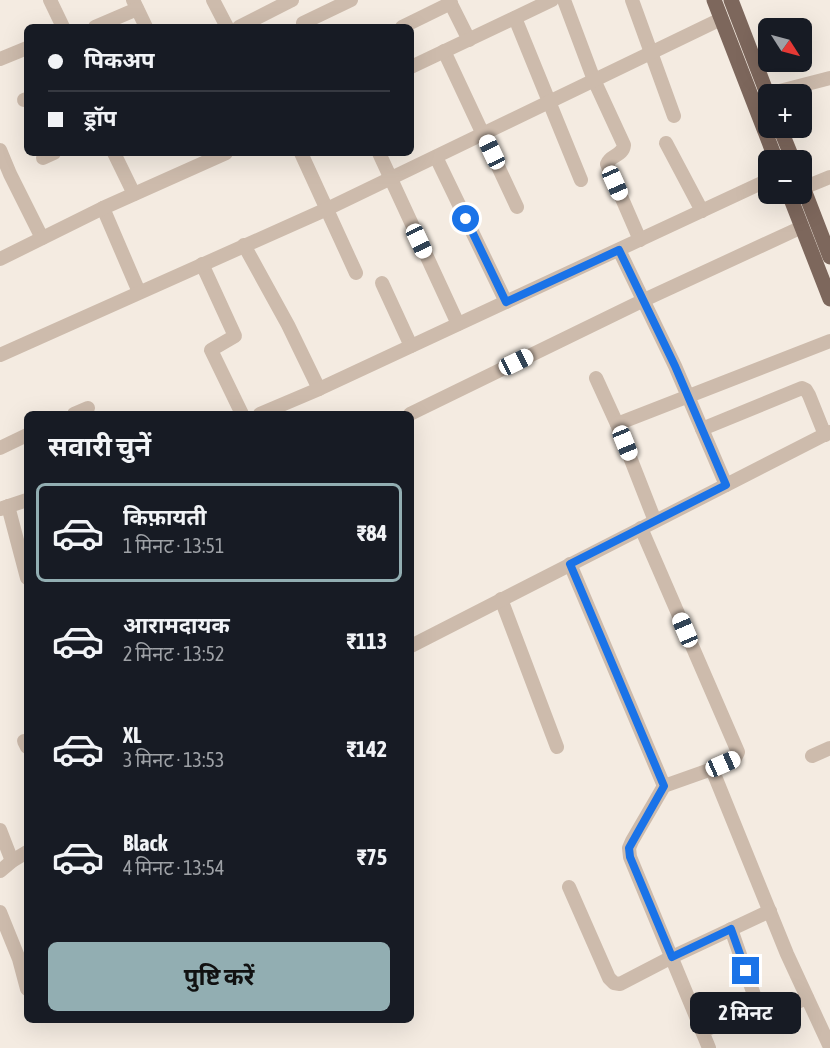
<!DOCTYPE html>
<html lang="hi">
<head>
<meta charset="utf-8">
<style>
  body { margin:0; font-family:"Asap Condensed","Noto Sans Devanagari",sans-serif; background:#242831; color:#f1f3f6; height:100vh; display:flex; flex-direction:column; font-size:22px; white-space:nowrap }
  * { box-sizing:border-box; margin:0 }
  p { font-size:20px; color:#9ea1a6 }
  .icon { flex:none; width:33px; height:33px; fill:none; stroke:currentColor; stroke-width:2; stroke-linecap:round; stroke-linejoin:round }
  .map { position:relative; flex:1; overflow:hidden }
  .details { position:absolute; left:24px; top:411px; width:390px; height:612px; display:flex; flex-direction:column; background:#171b24; border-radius:9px; box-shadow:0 6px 24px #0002 }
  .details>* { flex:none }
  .hud { position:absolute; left:24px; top:24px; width:390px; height:132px; border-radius:9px; box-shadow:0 6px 24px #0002; display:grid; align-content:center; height:132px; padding:0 24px; background:#171b24 }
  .needle { width:39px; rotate:126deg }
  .tools { position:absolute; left:758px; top:18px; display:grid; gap:12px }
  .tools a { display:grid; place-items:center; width:54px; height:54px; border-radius:9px; background:#171b24; box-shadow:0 6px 24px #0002; font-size:30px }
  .end { position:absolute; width:27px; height:27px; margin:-14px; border:8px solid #1a73e8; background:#fff; box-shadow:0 0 0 3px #fff }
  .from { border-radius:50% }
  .bubble { position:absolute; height:42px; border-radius:9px; background:#171b24; box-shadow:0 6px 24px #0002; font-size:20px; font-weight:700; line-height:42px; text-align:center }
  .car { position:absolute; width:18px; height:36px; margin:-18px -9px; border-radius:8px; box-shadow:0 0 4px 2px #0007; background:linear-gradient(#fff 24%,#345 0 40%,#fff 0 76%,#345 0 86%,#fff 0) }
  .hud b { display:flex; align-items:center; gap:21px; height:57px; font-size:22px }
  .hud b+b { border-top:2px solid #363941 }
  .hud i { width:15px; height:15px; background:#f1f3f6 }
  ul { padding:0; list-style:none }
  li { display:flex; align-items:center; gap:18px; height:99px; margin:0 12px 9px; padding:0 12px; border:3px solid transparent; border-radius:9px }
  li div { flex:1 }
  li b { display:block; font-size:22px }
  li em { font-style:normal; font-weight:700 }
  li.active { border-color:#92aeb2 }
  li>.icon { width:54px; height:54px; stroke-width:1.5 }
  h2 { padding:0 24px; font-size:27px; line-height:72px }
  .action { display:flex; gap:12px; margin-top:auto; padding:12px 24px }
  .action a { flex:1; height:69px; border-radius:9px; background:#92aeb2; color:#111; font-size:24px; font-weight:700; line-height:69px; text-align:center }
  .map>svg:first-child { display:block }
</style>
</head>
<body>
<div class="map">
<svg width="830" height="1048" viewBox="0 0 830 1048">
  <rect width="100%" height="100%" fill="#f4ebe1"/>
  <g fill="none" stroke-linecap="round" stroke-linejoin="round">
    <g stroke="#cdbbac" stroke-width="14">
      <polyline points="50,0 63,27"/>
      <polyline points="133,0 146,27"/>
      <polyline points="213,0 227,27"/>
      <polyline points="449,0 469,40"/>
      <path d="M564,0L594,80L624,145C623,156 610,155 607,164L640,240"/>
      <polyline points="632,0 674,116"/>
      <polyline points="515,18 581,180"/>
      <polyline points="303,23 351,0"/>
      <polyline points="95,27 137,9"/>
      <polyline points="239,27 292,0"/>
      <polyline points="402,27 451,3"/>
      <polyline points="444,51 517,207"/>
      <polyline points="0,59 27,48"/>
      <polyline points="411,67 552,0"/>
      <polyline points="768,94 830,78"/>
      <polyline points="24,100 27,99"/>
      <polyline points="666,143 702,211"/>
      <polyline points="0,150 10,174 42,238"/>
      <polyline points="114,153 134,194"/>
      <polyline points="301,153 356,273"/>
      <polyline points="379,153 458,324"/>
      <polyline points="436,157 506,302"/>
      <polyline points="43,158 54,153"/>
      <polyline points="803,188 830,177"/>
      <polyline points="103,208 139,292"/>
      <polyline points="244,245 288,325 319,389"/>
      <polyline points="619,250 675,366 726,485"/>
      <polyline points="0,259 103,208 226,153"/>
      <polyline points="202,264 235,336 211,350 242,414"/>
      <polyline points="382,283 411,346"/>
      <polyline points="0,355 327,209 721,19"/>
      <polyline points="596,378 617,424 655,521"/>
      <polyline points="74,414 88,408"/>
      <polyline points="260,414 319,389 768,180"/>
      <polyline points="410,414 644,300 802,227"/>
      <polyline points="617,424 830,341"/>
      <polyline points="702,429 802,388 806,390 809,395 825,435"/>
      <polyline points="0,448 27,435"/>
      <polyline points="8,506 27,578"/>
      <polyline points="0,509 27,500"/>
      <polyline points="641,528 738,752 735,758 712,769 664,786 632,841 629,848 630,857 709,1048"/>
      <polyline points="570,564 664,786"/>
      <polyline points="501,599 557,747"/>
      <polyline points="411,646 830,432"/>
      <polyline points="24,741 27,747"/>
      <polyline points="812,756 830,748"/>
      <polyline points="712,769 787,954 830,1047"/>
      <polyline points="0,830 12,861"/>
      <polyline points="0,871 12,861 27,852"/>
      <polyline points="569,887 609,978 614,983 620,984 672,957 770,911"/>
      <polyline points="0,912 19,959 27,989"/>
      <polyline points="731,929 760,1012"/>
      <polyline points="702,1031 741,1016 780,1009 807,998"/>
    </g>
    <g stroke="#7d675c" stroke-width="15">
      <polyline points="714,0 776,160"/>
      <polyline points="731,0 768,96"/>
      <polyline points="780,128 793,160"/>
      <polyline points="801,182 830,257"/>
      <polyline points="789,194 830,299"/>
    </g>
  </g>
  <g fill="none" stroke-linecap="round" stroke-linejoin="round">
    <polyline stroke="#1a73e8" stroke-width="8" points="466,219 506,302 619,250 675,366 726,485 570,564 664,786 629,848 630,857 672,957 731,929 746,971"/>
  </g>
</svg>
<div class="tools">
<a><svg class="needle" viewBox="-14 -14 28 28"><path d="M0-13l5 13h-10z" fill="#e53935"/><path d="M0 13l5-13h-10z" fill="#9ea1a6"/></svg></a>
<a>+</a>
<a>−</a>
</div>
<i class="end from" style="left:466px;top:219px"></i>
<i class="end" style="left:746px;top:971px"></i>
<div class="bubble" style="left:690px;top:992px;width:111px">2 मिनट</div>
<i class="car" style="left:492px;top:152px;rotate:335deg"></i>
<i class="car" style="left:615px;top:183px;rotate:156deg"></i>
<i class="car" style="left:419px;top:241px;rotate:155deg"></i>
<i class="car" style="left:516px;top:362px;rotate:64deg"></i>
<i class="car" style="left:625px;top:443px;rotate:158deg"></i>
<i class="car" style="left:685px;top:630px;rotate:337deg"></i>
<i class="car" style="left:723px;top:764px;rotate:66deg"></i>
<div class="hud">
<b><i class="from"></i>पिकअप</b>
<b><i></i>ड्रॉप</b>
</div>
<section class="details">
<h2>सवारी चुनें</h2>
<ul>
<li class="active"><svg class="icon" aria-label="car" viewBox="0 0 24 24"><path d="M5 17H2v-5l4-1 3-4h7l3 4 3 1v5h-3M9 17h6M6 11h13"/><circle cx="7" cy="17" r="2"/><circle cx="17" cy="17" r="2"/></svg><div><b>किफ़ायती</b><p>1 मिनट · 13:51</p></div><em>₹84</em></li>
<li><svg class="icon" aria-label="car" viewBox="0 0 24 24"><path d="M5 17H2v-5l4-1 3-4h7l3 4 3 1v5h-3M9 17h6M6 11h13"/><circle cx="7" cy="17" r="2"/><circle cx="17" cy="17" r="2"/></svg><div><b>आरामदायक</b><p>2 मिनट · 13:52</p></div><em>₹113</em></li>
<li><svg class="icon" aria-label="car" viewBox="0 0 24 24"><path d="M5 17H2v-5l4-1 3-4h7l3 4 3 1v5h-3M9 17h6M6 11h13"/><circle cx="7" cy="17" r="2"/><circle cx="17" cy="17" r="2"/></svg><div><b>XL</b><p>3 मिनट · 13:53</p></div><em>₹142</em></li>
<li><svg class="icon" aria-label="car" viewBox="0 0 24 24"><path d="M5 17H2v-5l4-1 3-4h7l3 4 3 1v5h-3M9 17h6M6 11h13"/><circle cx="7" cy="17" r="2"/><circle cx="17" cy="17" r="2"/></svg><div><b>Black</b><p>4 मिनट · 13:54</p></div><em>₹75</em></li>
</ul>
<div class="action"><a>पुष्टि करें</a></div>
</section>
</div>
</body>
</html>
